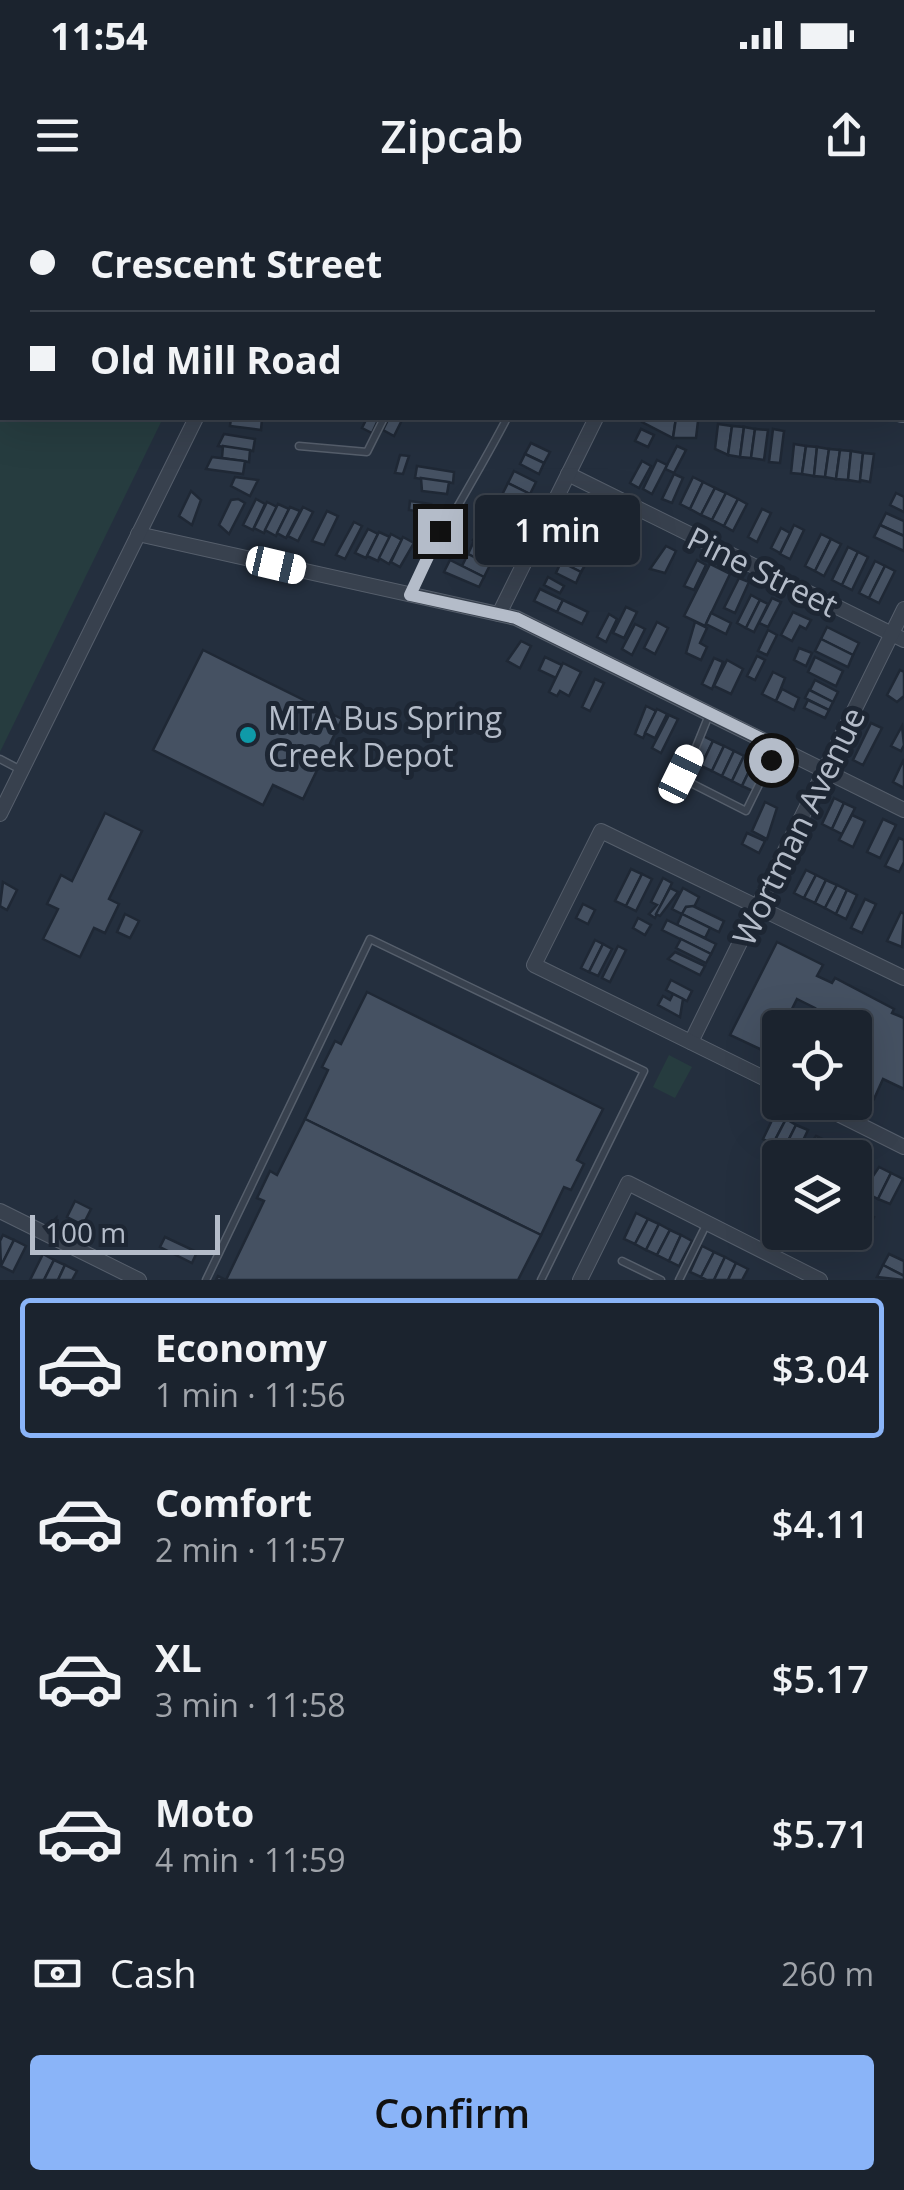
<!DOCTYPE html>
<html lang="en">
<head>
<meta charset="utf-8">
<style>
  body { margin:0; font-family:"Open Sans",sans-serif; background:#282f3a; color:#f1f3f6; height:100vh; display:flex; flex-direction:column; font-size:38px; white-space:nowrap }
  * { box-sizing:border-box; margin:0 }
  p { font-size:32px; color:#a0a4aa }
  .icon { flex:none; width:55px; height:55px; fill:none; stroke:currentColor; stroke-width:2; stroke-linecap:round; stroke-linejoin:round }
  .map { position:relative; height:1080px; overflow:hidden }
  .side { display:flex; flex-direction:column; background:#1b232e; flex:1 }
  .side>* { flex:none }
  .hud { position:absolute; left:0px; top:0px; width:905px; height:220px; box-shadow:0 10px 40px #0002,0 0 0 2px #39404a; display:grid; align-content:center; height:220px; padding:0 30px; background:#1b232e }
  .buttons { position:absolute; left:762px; top:810px; display:grid; gap:20px }
  .buttons a { display:grid; place-items:center; width:110px; height:110px; border-radius:10px; background:#1b232e; box-shadow:0 10px 40px #0002,0 0 0 2px #39404a; font-size:50px }
  .scale { position:absolute; left:30px; bottom:25px; width:190px; box-sizing:border-box; padding-left:10px; border:5px solid #b4bcc9; border-top:0; font-size:28px; line-height:35px; white-space:nowrap; color:#b4bcc9; -webkit-text-stroke:8px #1d2633; paint-order:stroke }
  .end { position:absolute; width:45px; height:45px; margin:-22px; border:12px solid #b4bcc9; background:#111; box-shadow:0 0 0 5px #111 }
  .from { border-radius:50% }
  .bubble { position:absolute; height:70px; border-radius:10px; background:#1b232e; box-shadow:0 10px 40px #0002,0 0 0 2px #39404a; font-size:32px; font-weight:600; line-height:70px; text-align:center }
  .car { position:absolute; width:30px; height:60px; margin:-30px -15px; border-radius:12px; box-shadow:0 0 8px 2px #0007; background:linear-gradient(#fff 24%,#345 0 40%,#fff 0 76%,#345 0 86%,#fff 0) }
  .hud b { display:flex; align-items:center; gap:35px; height:95px; font-size:38px }
  .hud b+b { border-top:2px solid #39404a }
  .hud i { width:25px; height:25px; background:#f1f3f6 }
  ul { padding:18px 0 0; list-style:none }
  li { display:flex; align-items:center; gap:30px; height:140px; margin:0 20px 15px; padding:0 10px; border:5px solid transparent; border-radius:10px }
  li div { flex:1 }
  li b { display:block; font-size:38px }
  li em { font-style:normal; font-weight:600 }
  li.active { border-color:#8ab4f8 }
  li>.icon { width:90px; height:90px; stroke-width:1.5 }
  .pay { display:flex; align-items:center; gap:25px; height:110px; padding:0 30px; font-size:38px }
  .pay p { margin-inline-start:auto }
  .primary-button { display:flex; gap:20px; margin-top:auto; padding:20px 30px }
  .primary-button a { flex:1; height:115px; border-radius:10px; background:#8ab4f8; color:#111; font-size:40px; font-weight:600; line-height:115px; text-align:center }
  .status { display:flex; justify-content:space-between; align-items:center; height:70px; padding:0 50px; background:#1b232e; direction:ltr }
  .status svg { height:28px; fill:currentColor }
  header { display:flex; justify-content:space-between; align-items:center; height:130px; padding:0 30px; background:#1b232e; font-size:45px; font-weight:600 }
  .map>svg:first-child { display:block }
</style>
</head>
<body>
<div class="status"><b>11:54</b><svg viewBox="0 0 49 12"><path d="M0 12V9h3v3zM5 12V6h3v6zM10 12V3h3v9zM15 12V0h3v12zM26 1h20v11H26zM47 4h2v5h-2z"/></svg></div>
<header><svg class="icon" aria-label="menu" viewBox="0 0 24 24"><path d="M4 6h16M4 12h16M4 18h16"/></svg>Zipcab<svg class="icon" aria-label="share" viewBox="0 0 24 24"><path d="M12 15V3M7 8l5-5 5 5M5 13v7h14v-7"/></svg></header>
<div class="map">
<svg width="904" height="1080" viewBox="0 0 904 1080">
  <rect width="100%" height="100%" fill="#242f3e"/>
  <g fill="#263c3f">
    <polygon points="0,123 2,218 163,218 0,552"/>
    <polygon points="669,855 692,867 675,898 653,887"/>
  </g>
  <g fill="#455162" stroke="#1f2835" stroke-width="2.5" fill-rule="evenodd">
    <polygon points="231,218 262,218 261,230 230,226"/>
    <polygon points="367,218 379,218 372,233 362,228"/>
    <polygon points="389,218 403,218 394,236 383,230"/>
    <polygon points="642,218 676,218 673,238 642,222"/>
    <polygon points="676,218 698,221 696,238 673,238"/>
    <polygon points="718,224 732,226 728,255 715,249"/>
    <polygon points="732,226 744,227 740,257 728,255"/>
    <polygon points="744,227 755,229 751,258 740,257"/>
    <polygon points="641,229 654,235 648,247 635,241"/>
    <polygon points="755,229 768,230 764,260 751,258"/>
    <polygon points="773,229 784,231 780,263 769,262"/>
    <polygon points="224,234 255,239 253,251 218,246"/>
    <polygon points="531,243 550,252 544,263 525,254"/>
    <polygon points="794,244 806,246 802,274 791,273"/>
    <polygon points="223,246 250,250 249,262 222,258"/>
    <polygon points="677,246 686,250 674,273 665,269"/>
    <polygon points="806,246 817,247 814,276 802,274"/>
    <polygon points="817,247 829,249 825,277 814,276"/>
    <polygon points="829,249 840,250 836,279 825,277"/>
    <polygon points="840,250 851,251 848,280 836,279"/>
    <polygon points="851,251 863,253 860,282 848,280"/>
    <polygon points="863,253 874,254 870,282 860,280"/>
    <polygon points="525,254 544,263 539,274 520,264"/>
    <polygon points="400,255 409,256 403,274 395,273"/>
    <polygon points="212,257 245,261 243,274 206,269"/>
    <polygon points="657,260 667,265 652,294 643,289"/>
    <polygon points="642,261 651,266 639,288 630,283"/>
    <polygon points="417,266 454,272 453,283 415,278"/>
    <polygon points="514,271 536,282 530,294 508,283"/>
    <polygon points="674,274 683,278 672,303 662,299"/>
    <polygon points="235,277 258,280 250,296 231,286"/>
    <polygon points="693,277 703,282 690,309 680,304"/>
    <polygon points="421,278 449,282 447,294 422,291"/>
    <polygon points="703,282 715,288 701,315 690,309"/>
    <polygon points="508,283 530,294 524,306 502,295"/>
    <polygon points="715,288 726,293 712,320 701,315"/>
    <polygon points="191,291 201,300 192,325 179,316"/>
    <polygon points="726,293 738,299 724,326 712,320"/>
    <polygon points="896,293 904,297 904,312 890,305"/>
    <polygon points="238,299 245,303 229,334 219,325 231,300"/>
    <polygon points="256,299 265,304 253,330 243,325"/>
    <polygon points="501,299 522,310 517,320 496,310"/>
    <polygon points="738,299 747,304 733,331 724,326"/>
    <polygon points="410,301 431,304 430,313 409,310"/>
    <polygon points="267,302 277,307 264,333 254,328"/>
    <polygon points="278,304 289,309 276,336 265,330"/>
    <polygon points="290,307 300,311 286,338 277,333"/>
    <polygon points="303,307 313,312 298,341 288,336"/>
    <polygon points="495,309 514,319 509,329 490,319"/>
    <polygon points="762,309 771,313 757,342 748,337"/>
    <polygon points="327,311 338,316 324,345 312,341"/>
    <polygon points="576,312 606,327 603,334 572,320"/>
    <polygon points="886,313 904,321 904,336 880,325"/>
    <polygon points="490,320 515,332 509,343 485,330"/>
    <polygon points="354,322 362,326 345,359 336,355"/>
    <polygon points="794,325 804,330 790,359 780,354"/>
    <polygon points="880,325 904,336 904,351 874,337"/>
    <polygon points="626,326 635,330 623,355 614,351"/>
    <polygon points="781,328 790,333 780,353 771,348"/>
    <polygon points="368,329 378,334 366,358 355,353"/>
    <polygon points="482,329 502,339 496,352 473,340"/>
    <polygon points="576,329 597,340 592,350 571,340"/>
    <polygon points="379,332 390,337 378,361 367,356"/>
    <polygon points="391,334 402,340 389,364 379,358"/>
    <polygon points="821,334 831,339 815,371 805,366"/>
    <polygon points="403,337 414,343 400,367 391,362"/>
    <polygon points="831,339 841,344 824,376 815,371"/>
    <polygon points="474,341 496,352 490,365 468,354"/>
    <polygon points="572,341 592,351 587,362 566,352"/>
    <polygon points="666,346 676,351 665,373 650,369"/>
    <polygon points="848,347 858,352 842,385 832,380"/>
    <polygon points="566,352 587,362 581,372 561,362"/>
    <polygon points="858,352 868,357 852,390 842,385"/>
    <polygon points="468,354 490,365 484,377 462,366"/>
    <polygon points="450,360 484,377 479,387 444,372"/>
    <polygon points="697,360 706,365 694,390 684,386"/>
    <polygon points="875,361 885,366 869,398 859,393"/>
    <polygon points="561,362 581,372 576,383 556,373"/>
    <polygon points="710,364 730,374 705,426 684,416"/>
    <polygon points="885,366 895,371 879,403 869,398"/>
    <polygon points="548,377 564,386 560,393 544,385"/>
    <polygon points="739,378 749,382 735,413 724,408"/>
    <polygon points="540,389 563,400 557,412 534,401"/>
    <polygon points="751,395 760,400 746,428 737,423"/>
    <polygon points="772,398 781,402 768,427 759,423"/>
    <polygon points="563,400 588,412 582,424 557,412"/>
    <polygon points="760,400 768,404 754,432 746,428"/>
    <polygon points="626,407 637,412 624,438 613,433"/>
    <polygon points="793,412 811,420 806,429 800,426 792,441 781,435"/>
    <polygon points="711,413 731,423 726,434 706,424"/>
    <polygon points="609,414 617,419 606,442 597,437"/>
    <polygon points="657,422 668,428 655,454 644,448"/>
    <polygon points="695,422 707,428 700,443 707,447 701,460 686,453"/>
    <polygon points="635,424 645,429 632,455 622,449"/>
    <polygon points="827,427 859,443 853,455 821,439"/>
    <polygon points="768,430 777,435 767,455 758,451"/>
    <polygon points="821,439 853,455 848,467 815,451"/>
    <polygon points="521,441 531,446 520,468 507,461"/>
    <polygon points="799,448 812,453 806,466 794,460"/>
    <polygon points="203,450 342,519 303,599 273,585 263,605 153,550"/>
    <polygon points="757,456 765,460 755,480 747,476"/>
    <polygon points="545,457 562,465 556,478 539,470"/>
    <polygon points="815,457 843,471 836,486 808,472"/>
    <polygon points="714,458 723,462 712,489 702,484"/>
    <polygon points="727,460 743,469 731,494 714,486"/>
    <polygon points="563,463 581,472 569,496 560,491 557,496 549,492"/>
    <polygon points="900,470 904,472 904,496 897,502 887,495"/>
    <polygon points="773,472 785,478 776,501 762,494"/>
    <polygon points="595,479 604,483 590,511 582,507"/>
    <polygon points="815,480 838,492 833,502 810,490"/>
    <polygon points="782,489 799,498 794,510 776,501"/>
    <polygon points="809,490 833,502 829,510 805,498"/>
    <polygon points="808,500 829,510 825,518 804,508"/>
    <polygon points="646,506 656,511 643,538 635,534"/>
    <polygon points="657,509 667,514 655,538 645,533"/>
    <polygon points="669,515 678,519 661,553 652,548"/>
    <polygon points="871,523 882,528 863,565 853,560"/>
    <polygon points="902,526 904,545 901,551 891,546"/>
    <polygon points="703,536 713,541 701,566 691,561"/>
    <polygon points="713,541 724,546 712,571 701,566"/>
    <polygon points="724,546 734,551 722,576 712,571"/>
    <polygon points="734,551 744,556 732,581 722,576"/>
    <polygon points="744,556 754,561 742,586 732,581"/>
    <polygon points="904,559 904,588 893,582"/>
    <polygon points="754,561 765,566 753,591 742,586"/>
    <polygon points="834,598 844,603 832,629 822,624"/>
    <polygon points="765,602 777,608 767,639 752,631"/>
    <polygon points="844,603 855,608 842,634 832,629"/>
    <polygon points="105,613 142,631 109,699 119,704 105,733 94,728 80,757 43,739 58,709 47,704 61,675 72,681"/>
    <polygon points="852,615 865,621 853,647 839,640"/>
    <polygon points="883,619 896,625 880,658 867,652"/>
    <polygon points="747,633 765,641 759,653 742,644"/>
    <polygon points="899,638 904,640 904,662 899,672 885,666"/>
    <polygon points="631,669 642,674 626,706 615,701"/>
    <polygon points="806,670 816,675 804,698 794,693"/>
    <polygon points="642,674 652,679 636,711 626,706"/>
    <polygon points="816,675 826,680 815,703 804,698"/>
    <polygon points="663,678 672,683 655,718 649,714 657,705 651,702"/>
    <polygon points="826,680 837,685 825,708 815,703"/>
    <polygon points="3,682 17,690 7,710 0,706"/>
    <polygon points="837,685 847,690 836,714 825,708"/>
    <polygon points="670,688 678,692 660,716 656,714"/>
    <polygon points="683,688 699,697 694,707 686,707 682,714 672,709"/>
    <polygon points="847,690 857,695 846,719 836,714"/>
    <polygon points="865,699 876,704 862,733 851,728"/>
    <polygon points="583,704 595,710 588,724 576,718"/>
    <polygon points="693,706 724,721 719,732 682,714 686,707"/>
    <polygon points="901,712 904,714 902,747 887,741"/>
    <polygon points="125,714 139,721 130,738 117,732"/>
    <polygon points="682,714 710,728 705,738 677,725"/>
    <polygon points="638,718 651,725 645,735 633,728"/>
    <polygon points="667,720 716,744 711,754 662,730"/>
    <polygon points="681,739 711,754 706,763 676,748"/>
    <polygon points="595,740 603,744 589,772 581,768"/>
    <path d="M777,742L823,765L817,776L832,783L835,778L894,809L892,813L904,818V889L883,879L874,899L855,889V828H780V852L765,844L762,850L730,835ZM797,799L815,808L807,824L789,815Z"/>
    <polygon points="603,744 612,749 598,776 589,772"/>
    <polygon points="618,746 626,750 610,782 602,778"/>
    <polygon points="675,752 705,766 700,775 668,759"/>
    <polygon points="671,780 692,791 687,801 666,790"/>
    <polygon points="367,792 603,909 577,960 584,964 571,990 564,987 541,1035 305,919 328,870 322,867 335,841 341,844"/>
    <polygon points="673,794 683,799 680,817 658,805 663,796 670,800"/>
    <polygon points="775,914 786,919 773,944 763,939"/>
    <polygon points="305,919 541,1035 518,1080 216,1080 218,1076 226,1080 264,1001 257,998 270,971 277,975"/>
    <polygon points="786,919 796,925 784,949 773,944"/>
    <polygon points="796,925 808,930 796,955 784,949"/>
    <polygon points="816,936 827,941 819,958 800,958"/>
    <polygon points="827,941 839,947 835,958 819,958"/>
    <polygon points="859,958 871,963 858,989 855,965"/>
    <polygon points="879,967 891,973 878,999 863,991"/>
    <polygon points="891,973 903,979 890,1004 878,999"/>
    <polygon points="75,1001 91,1009 83,1025 67,1017"/>
    <polygon points="864,1012 874,1017 861,1042 853,1038"/>
    <polygon points="636,1013 648,1019 635,1044 624,1039"/>
    <polygon points="648,1019 659,1024 646,1050 635,1044"/>
    <polygon points="659,1024 670,1030 657,1055 646,1050"/>
    <polygon points="670,1030 681,1035 669,1061 657,1055"/>
    <polygon points="3,1035 14,1040 1,1066 0,1041"/>
    <polygon points="681,1035 692,1041 679,1066 669,1061"/>
    <polygon points="165,1037 197,1052 192,1063 160,1047"/>
    <polygon points="14,1040 26,1046 13,1072 1,1066"/>
    <polygon points="702,1046 714,1052 701,1077 690,1072"/>
    <polygon points="714,1052 725,1057 714,1080 707,1080 701,1077"/>
    <polygon points="43,1054 54,1060 44,1080 30,1080"/>
    <polygon points="889,1054 904,1061 904,1076 883,1065"/>
    <polygon points="725,1057 736,1063 728,1080 714,1080"/>
    <polygon points="54,1060 65,1065 58,1080 44,1080"/>
    <polygon points="736,1063 748,1069 742,1080 728,1080"/>
    <polygon points="65,1065 77,1071 72,1080 58,1080"/>
    <polygon points="883,1065 904,1076 904,1080 877,1077"/>
  </g>
  <g fill="none" stroke-linecap="round" stroke-linejoin="round">
    <g stroke="#565f6c" stroke-width="9">
      <g id="service">
        <polyline points="299,246 367,252 384,218"/>
        <path d="M410,395C439,334 476,278 507,218"/>
        <polyline points="709,515 683,579 746,611 777,548"/>
        <polyline points="0,559 21,570"/>
        <polyline points="622,1061 661,1080"/>
        <polyline points="206,1080 370,739 644,871 541,1080"/>
        <polyline points="679,1080 707,1023"/>
      </g>
    </g>
    <g stroke="#565f6c" stroke-width="16">
      <g id="minor">
        <polyline points="538,0 556,2"/>
        <polyline points="23,2 23,0"/>
        <polyline points="699,2 699,0"/>
        <polyline points="568,274 904,440"/>
        <polyline points="138,334 516,418 904,610"/>
        <polyline points="499,414 596,218"/>
        <polyline points="0,614 196,218"/>
        <polyline points="691,842 904,409"/>
        <polyline points="780,886 534,765 601,631 904,778"/>
        <polyline points="814,902 904,947"/>
        <polyline points="0,1011 139,1080"/>
        <polyline points="580,1080 628,983 820,1080"/>
      </g>
    </g>
    <g stroke="#565f6c" stroke-width="22">
      <g id="secondary">
        <polyline points="292,2 294,0"/>
        <polyline points="321,2 322,0"/>
        <polyline points="0,84 2,85"/>
        <polyline points="0,103 2,103"/>
        <polyline points="902,212 904,212"/>
      </g>
    </g>
    <use href="#service" stroke="#38414e" stroke-width="6"/>
    <use href="#minor" stroke="#38414e" stroke-width="14"/>
    <use href="#secondary" stroke="#465061" stroke-width="20"/>
  </g>
  <g fill="none" stroke-linecap="round" stroke-linejoin="round">
    <polyline stroke="#b4bcc9" stroke-width="12" points="440,331 410,395 516,418 778,547 771,560"/>
  </g>
  <circle fill="#0f9aa8" stroke="#1d2633" stroke-width="4" cx="248" cy="535" r="10"/>
  <g text-anchor="middle" dominant-baseline="central" stroke-width="10" stroke-linejoin="round" paint-order="stroke">
    <g font-size="32" fill="#b4bcc9" stroke="#1d2633">
      <text transform="translate(763 371) rotate(26)">Pine Street</text>
      <text transform="translate(798 626) rotate(-64)">Wortman Avenue</text>
    </g>
    <g font-size="32" fill="#b4bcc9" stroke="#1d2633" text-anchor="start">
      <text x="268" y="517">MTA Bus Spring<tspan x="268" dy="37">Creek Depot</tspan></text>
    </g>
  </g>
</svg>
<div class="buttons">
<a><svg class="icon" aria-label="locate" viewBox="0 0 24 24"><circle cx="12" cy="12" r="6"/><path d="M12 2v4M12 18v4M2 12h4M18 12h4"/></svg></a>
<a><svg class="icon" aria-label="layers" viewBox="0 0 24 24"><path d="M12 4l9 5-9 5-9-5zM3 14l9 5 9-5"/></svg></a>
</div>
<div class="scale">100 m</div>
<i class="end from" style="left:771px;top:560px"></i>
<i class="end" style="left:440px;top:331px"></i>
<div class="bubble" style="left:475px;top:295px;width:165px">1 min</div>
<i class="car" style="left:276px;top:365px;rotate:103deg"></i>
<i class="car" style="left:681px;top:574px;rotate:26deg"></i>
<div class="hud">
<b><i class="from"></i>Crescent Street</b>
<b><i></i>Old Mill Road</b>
</div>
</div>
<section class="side">
<ul>
<li class="active"><svg class="icon" aria-label="car" viewBox="0 0 24 24"><path d="M5 17H2v-5l4-1 3-4h7l3 4 3 1v5h-3M9 17h6M6 11h13"/><circle cx="7" cy="17" r="2"/><circle cx="17" cy="17" r="2"/></svg><div><b>Economy</b><p>1 min · 11:56</p></div><em>$3.04</em></li>
<li><svg class="icon" aria-label="car" viewBox="0 0 24 24"><path d="M5 17H2v-5l4-1 3-4h7l3 4 3 1v5h-3M9 17h6M6 11h13"/><circle cx="7" cy="17" r="2"/><circle cx="17" cy="17" r="2"/></svg><div><b>Comfort</b><p>2 min · 11:57</p></div><em>$4.11</em></li>
<li><svg class="icon" aria-label="car" viewBox="0 0 24 24"><path d="M5 17H2v-5l4-1 3-4h7l3 4 3 1v5h-3M9 17h6M6 11h13"/><circle cx="7" cy="17" r="2"/><circle cx="17" cy="17" r="2"/></svg><div><b>XL</b><p>3 min · 11:58</p></div><em>$5.17</em></li>
<li><svg class="icon" aria-label="car" viewBox="0 0 24 24"><path d="M5 17H2v-5l4-1 3-4h7l3 4 3 1v5h-3M9 17h6M6 11h13"/><circle cx="7" cy="17" r="2"/><circle cx="17" cy="17" r="2"/></svg><div><b>Moto</b><p>4 min · 11:59</p></div><em>$5.71</em></li>
</ul>
<div class="pay"><svg class="icon" aria-label="cash" viewBox="0 0 24 24"><path d="M3 7h18v10H3z"/><circle cx="12" cy="12" r="2"/></svg>Cash<p>260 m</p></div>
<div class="primary-button"><a>Confirm</a></div>
</section>
</body>
</html>
